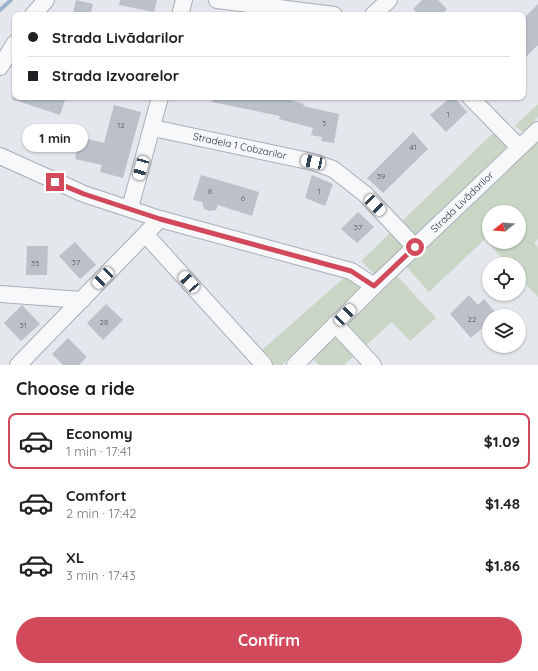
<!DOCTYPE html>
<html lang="en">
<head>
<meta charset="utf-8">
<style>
  body { margin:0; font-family:Quicksand,sans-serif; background:#f2f2f2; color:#202124; height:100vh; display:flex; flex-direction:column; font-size:15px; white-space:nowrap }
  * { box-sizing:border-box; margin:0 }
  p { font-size:13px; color:#757577 }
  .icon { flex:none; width:22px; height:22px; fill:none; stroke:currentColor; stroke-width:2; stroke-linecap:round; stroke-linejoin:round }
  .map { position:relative; height:365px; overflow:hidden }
  .sheet { display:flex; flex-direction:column; background:#fff; flex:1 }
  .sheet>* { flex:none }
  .banner { position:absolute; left:12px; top:12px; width:514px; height:88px; border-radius:8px; box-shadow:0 1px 3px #0004; display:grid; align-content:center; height:88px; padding:0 16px; background:#fff }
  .needle { width:26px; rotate:253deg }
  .buttons { position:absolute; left:482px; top:205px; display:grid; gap:8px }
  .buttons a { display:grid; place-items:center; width:44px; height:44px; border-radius:50%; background:#fff; box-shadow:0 1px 3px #0004; font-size:20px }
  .end { position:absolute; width:18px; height:18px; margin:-9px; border:5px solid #d1495b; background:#fff; box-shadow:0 0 0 2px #fff }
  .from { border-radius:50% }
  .bubble { position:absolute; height:28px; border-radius:14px; background:#fff; box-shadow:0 1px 3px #0004; font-size:13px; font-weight:800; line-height:28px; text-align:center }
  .car { position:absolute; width:12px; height:24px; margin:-12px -6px; border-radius:5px; box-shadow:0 0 3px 1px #0007; background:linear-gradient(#fff 24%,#345 0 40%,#fff 0 76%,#345 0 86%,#fff 0) }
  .banner b { display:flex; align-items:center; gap:14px; height:38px; font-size:15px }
  .banner b+b { border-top:1px solid #e0e0e0 }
  .banner i { width:10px; height:10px; background:#202124 }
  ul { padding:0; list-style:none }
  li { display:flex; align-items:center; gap:12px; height:56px; margin:0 8px 6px; padding:0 8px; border:2px solid transparent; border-radius:8px }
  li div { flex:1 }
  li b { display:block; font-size:15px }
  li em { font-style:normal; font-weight:800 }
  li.selected { border-color:#d1495b }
  li>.icon { width:36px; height:36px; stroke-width:1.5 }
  h2 { padding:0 16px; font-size:18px; line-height:48px }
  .button { display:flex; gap:8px; margin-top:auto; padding:8px 16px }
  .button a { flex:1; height:46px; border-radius:24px; background:#d1495b; color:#fff; font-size:16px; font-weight:800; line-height:46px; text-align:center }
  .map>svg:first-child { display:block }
</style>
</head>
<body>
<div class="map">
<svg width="538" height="365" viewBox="0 0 538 365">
  <rect width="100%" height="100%" fill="#e4e7ec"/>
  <g fill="#c9d6c5" fill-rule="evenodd">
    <polygon points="538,104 538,117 523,132 515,126"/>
    <polygon points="493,133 507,147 375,275 361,261"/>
    <path d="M538,142V239L534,243L538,247V297L519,277V264H507L485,239L429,292L407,267ZM489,212H519V242H489Z"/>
    <polygon points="347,275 363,287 282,365 274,365 261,351"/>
    <polygon points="397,276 436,318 410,341 392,322 344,365 319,365 313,359"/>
  </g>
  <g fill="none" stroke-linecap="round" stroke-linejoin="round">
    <polyline stroke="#9fb4cc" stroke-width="4" points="0,10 11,0"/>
  </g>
  <g fill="#bbc0ca">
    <polygon points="76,0 93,4 90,15 73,15"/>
    <polygon points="120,0 157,0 154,12 119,5"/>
    <polygon points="422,0 438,0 447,9 441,15 419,15 413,9"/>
    <polygon points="538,4 538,45 523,60 523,19"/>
    <polygon points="13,97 66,97 60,115 12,99"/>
    <polygon points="213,97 279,97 304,104 303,106 339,114 334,143 321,141 322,137 311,135 313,128 279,119 280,116 212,102"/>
    <polygon points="451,97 454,97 467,112 446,132 430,115"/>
    <polygon points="114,105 141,112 123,178 100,172 102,165 75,159 80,137 104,143"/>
    <polygon points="413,132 428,149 383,193 367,178"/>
    <polygon points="201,175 259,192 252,216 218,205 216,210 210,211 204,209 202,202 193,200"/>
    <polygon points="312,175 333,184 325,206 305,198"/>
    <polygon points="358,212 374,227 357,243 341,229"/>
    <polygon points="75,242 96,265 80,279 59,256"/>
    <polygon points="27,246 48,246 47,275 26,275"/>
    <polygon points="469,295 478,305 484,299 497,314 489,316 489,322 471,338 450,314"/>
    <polygon points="106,304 123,320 103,340 87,323"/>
    <polygon points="22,305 40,324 21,341 4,323"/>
    <polygon points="68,338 87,357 79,365 63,365 52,354"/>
  </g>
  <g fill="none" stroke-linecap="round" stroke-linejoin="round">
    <g stroke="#a9aeb7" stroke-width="18">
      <g id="minor">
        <polyline points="217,0 334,15"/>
        <polyline points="33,15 46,0"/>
        <polyline points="180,15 184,0"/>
        <polyline points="373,15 389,0"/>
        <polyline points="0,67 15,43"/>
        <polyline points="470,97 519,147"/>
        <polyline points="153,128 313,162 333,169 365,194 415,247"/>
        <polyline points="0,156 84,194 160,219 351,271 374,286"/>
        <polyline points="130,208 160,97"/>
        <polyline points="146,235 264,365"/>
        <polyline points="0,294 82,300"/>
        <polyline points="335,324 373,365"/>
        <polyline points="18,365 160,219"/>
        <polyline points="295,365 374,286 538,130"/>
      </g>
    </g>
    <use href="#minor" stroke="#f7f8fa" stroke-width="16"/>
  </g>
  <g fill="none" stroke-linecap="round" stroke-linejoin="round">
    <polyline stroke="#d1495b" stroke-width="5" points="55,182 84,194 160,219 351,271 374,286 415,247"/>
  </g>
  <g text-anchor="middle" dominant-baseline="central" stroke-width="3.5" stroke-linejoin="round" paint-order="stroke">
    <g font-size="8" fill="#4f5766">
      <text x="448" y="114">1</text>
      <text x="324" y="123">3</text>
      <text x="121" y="125">12</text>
      <text x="413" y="147">41</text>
      <text x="381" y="176">39</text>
      <text x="210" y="191">8</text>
      <text x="319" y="191">1</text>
      <text x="243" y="198">6</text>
      <text x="358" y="227">37</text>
      <text x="76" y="262">37</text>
      <text x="35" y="263">35</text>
      <text x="472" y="319">22</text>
      <text x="104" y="322">28</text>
      <text x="23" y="325">31</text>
    </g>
    <g font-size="10" fill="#2b3445" stroke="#f4f6f9">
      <text transform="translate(240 146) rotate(12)">Stradela 1 Cobzarilor</text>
      <text transform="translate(462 202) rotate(-44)">Strada Livădarilor</text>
    </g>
  </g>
</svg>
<div class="buttons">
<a><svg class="needle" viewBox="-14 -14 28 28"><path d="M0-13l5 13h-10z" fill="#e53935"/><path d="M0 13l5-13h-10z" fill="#757577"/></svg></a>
<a><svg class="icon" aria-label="locate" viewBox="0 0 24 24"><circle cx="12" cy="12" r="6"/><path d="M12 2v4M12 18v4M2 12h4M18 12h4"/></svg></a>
<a><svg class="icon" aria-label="layers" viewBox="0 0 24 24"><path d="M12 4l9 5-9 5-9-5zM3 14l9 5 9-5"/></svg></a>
</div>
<i class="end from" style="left:415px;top:247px"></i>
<i class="end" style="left:55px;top:182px"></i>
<div class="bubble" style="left:22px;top:124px;width:66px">1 min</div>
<i class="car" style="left:313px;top:162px;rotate:282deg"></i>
<i class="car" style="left:141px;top:168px;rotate:196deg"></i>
<i class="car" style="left:375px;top:205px;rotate:136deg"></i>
<i class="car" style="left:103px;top:278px;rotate:225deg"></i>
<i class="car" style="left:189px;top:282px;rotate:318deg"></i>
<i class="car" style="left:345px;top:315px;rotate:45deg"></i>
<div class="banner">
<b><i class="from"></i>Strada Livădarilor</b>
<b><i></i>Strada Izvoarelor</b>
</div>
</div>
<section class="sheet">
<h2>Choose a ride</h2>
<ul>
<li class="selected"><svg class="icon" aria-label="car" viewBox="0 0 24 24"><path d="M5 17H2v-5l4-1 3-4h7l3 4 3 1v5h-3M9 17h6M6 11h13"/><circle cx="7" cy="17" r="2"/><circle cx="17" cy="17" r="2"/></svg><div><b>Economy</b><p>1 min · 17:41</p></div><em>$1.09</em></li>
<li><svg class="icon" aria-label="car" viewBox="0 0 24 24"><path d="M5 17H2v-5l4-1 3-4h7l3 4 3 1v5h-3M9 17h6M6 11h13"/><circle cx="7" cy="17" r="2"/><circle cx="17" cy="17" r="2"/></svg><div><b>Comfort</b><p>2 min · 17:42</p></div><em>$1.48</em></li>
<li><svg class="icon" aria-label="car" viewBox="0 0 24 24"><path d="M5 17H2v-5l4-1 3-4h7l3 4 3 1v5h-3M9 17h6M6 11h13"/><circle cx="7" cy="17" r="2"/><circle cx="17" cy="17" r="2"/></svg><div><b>XL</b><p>3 min · 17:43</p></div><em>$1.86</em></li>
</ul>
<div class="button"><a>Confirm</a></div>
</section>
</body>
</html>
